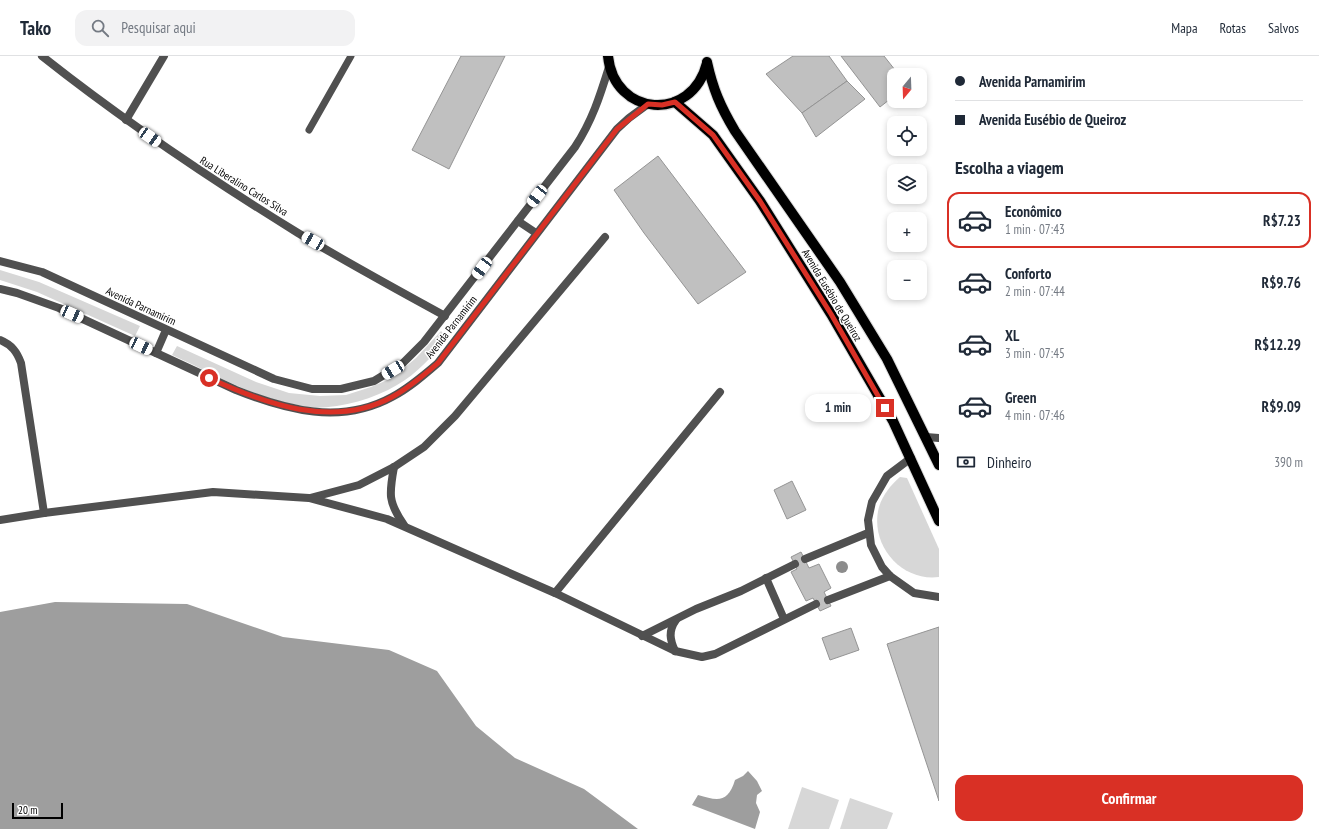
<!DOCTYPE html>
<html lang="pt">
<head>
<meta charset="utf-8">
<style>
  body { margin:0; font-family:"PT Sans Narrow",sans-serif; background:#f2f2f3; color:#1f2937; height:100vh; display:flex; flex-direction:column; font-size:15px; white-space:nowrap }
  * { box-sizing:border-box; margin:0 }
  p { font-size:13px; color:#747a83 }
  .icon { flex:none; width:22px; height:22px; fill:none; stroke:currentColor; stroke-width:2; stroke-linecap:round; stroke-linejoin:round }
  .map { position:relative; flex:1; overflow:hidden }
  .details { display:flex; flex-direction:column; background:#fff; width:380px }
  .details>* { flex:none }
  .top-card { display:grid; align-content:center; height:88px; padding:0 16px; background:#fff }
  .needle { width:26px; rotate:199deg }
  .fabs { position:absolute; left:887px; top:12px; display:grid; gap:8px }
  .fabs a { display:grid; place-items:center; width:40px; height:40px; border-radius:8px; background:#fff; box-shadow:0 2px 6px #0003; font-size:20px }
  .scale { position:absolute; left:12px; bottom:10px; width:51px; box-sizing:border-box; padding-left:4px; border:2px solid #000; border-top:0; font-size:11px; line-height:14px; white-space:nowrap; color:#000; -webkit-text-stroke:3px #fff; paint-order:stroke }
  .end { position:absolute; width:18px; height:18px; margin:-9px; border:5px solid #d93025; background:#fff; box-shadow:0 0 0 2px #fff }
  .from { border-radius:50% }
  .bubble { position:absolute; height:28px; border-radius:12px; background:#fff; box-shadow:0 2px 6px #0003; font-size:13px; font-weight:700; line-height:28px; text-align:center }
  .car { position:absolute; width:12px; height:24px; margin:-12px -6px; border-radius:5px; box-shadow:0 0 3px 1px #0007; background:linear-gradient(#fff 24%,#345 0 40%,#fff 0 76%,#345 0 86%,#fff 0) }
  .top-card b { display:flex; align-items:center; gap:14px; height:38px; font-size:15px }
  .top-card b+b { border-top:1px solid #e0e1e3 }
  .top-card i { width:10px; height:10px; background:#1f2937 }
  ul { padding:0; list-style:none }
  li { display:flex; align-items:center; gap:12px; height:56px; margin:0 8px 6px; padding:0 8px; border:2px solid transparent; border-radius:12px }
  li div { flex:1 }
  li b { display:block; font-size:15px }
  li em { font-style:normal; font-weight:700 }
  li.active { border-color:#d93025 }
  li>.icon { width:36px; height:36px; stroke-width:1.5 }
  h2 { padding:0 16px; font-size:18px; line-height:48px }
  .pay { display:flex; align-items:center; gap:10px; height:44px; padding:0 16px; font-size:15px }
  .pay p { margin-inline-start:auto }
  .button { display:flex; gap:8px; margin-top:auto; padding:8px 16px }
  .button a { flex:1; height:46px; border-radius:12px; background:#d93025; color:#fff; font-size:16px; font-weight:700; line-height:46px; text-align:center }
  header { display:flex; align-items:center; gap:24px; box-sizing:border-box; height:56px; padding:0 20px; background:#fff; border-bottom:1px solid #e0e1e3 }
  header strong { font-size:19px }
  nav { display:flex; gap:22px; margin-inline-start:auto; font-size:14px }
  .search { width:280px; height:36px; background:#f2f2f3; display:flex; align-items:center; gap:10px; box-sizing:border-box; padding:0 14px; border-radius:12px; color:#747a83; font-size:15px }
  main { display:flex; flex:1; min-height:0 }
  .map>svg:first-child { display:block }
</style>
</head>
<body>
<header>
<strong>Tako</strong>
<div class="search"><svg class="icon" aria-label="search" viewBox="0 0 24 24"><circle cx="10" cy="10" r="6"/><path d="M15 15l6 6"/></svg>Pesquisar aqui</div>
<nav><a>Mapa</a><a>Rotas</a><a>Salvos</a></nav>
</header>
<main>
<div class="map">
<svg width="939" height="773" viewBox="0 0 939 773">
  <rect width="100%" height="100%" fill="#fff"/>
  <g fill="#d7d7d7">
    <polygon points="0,214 39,226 140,270 135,280 37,236 0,224"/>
    <path d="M441,275L448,282C433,299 417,318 397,329C374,343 343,351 316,352C310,352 304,350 298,349C254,342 212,317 172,299L177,290L256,326L289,337L320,340L346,339L371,331L392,322L416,302Z"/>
    <path d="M900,421L907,422L939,493V521C901,526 869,488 879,451C883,438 891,429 900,421Z"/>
    <polygon points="802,731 839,744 829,773 788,773"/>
    <polygon points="850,742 893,757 887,773 840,773"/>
  </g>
  <g fill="#9e9e9e">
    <polygon points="55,546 187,548 283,581 389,594 437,615 476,670 515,702 584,733 638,773 0,773 0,556"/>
    <path d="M748,715L757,725L762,735L757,739L756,747L760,756L755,773L692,749L698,739C718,745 728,747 735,724L743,720Z"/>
  </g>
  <g fill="#c0c0c0" stroke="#949494">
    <polygon points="461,0 505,0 449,113 412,94"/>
    <polygon points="793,0 829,0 847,25 802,57 766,18"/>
    <polygon points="841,0 884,0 899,19 894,19 894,40 880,51"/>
    <polygon points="847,25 865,43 816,81 802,57"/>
    <polygon points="658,100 746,216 698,248 644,177 614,134"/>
    <polygon points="792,425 806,454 787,463 774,434"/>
    <polygon points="801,496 809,512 819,508 831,532 824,536 831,550 820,555 813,542 806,545 791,516 797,513 791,501"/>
    <polygon points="939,571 939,745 887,588"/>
    <polygon points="851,572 859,594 830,604 822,582"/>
  </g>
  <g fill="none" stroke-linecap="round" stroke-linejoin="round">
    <g stroke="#dbdbdb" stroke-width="12">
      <g id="primary">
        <path d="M608,0C614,61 692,67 707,7"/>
        <path d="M707,6C713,33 720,50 735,75L840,226L887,303L939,409"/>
        <polyline points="675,46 713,79 760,145 831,258 893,365 939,465"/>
      </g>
    </g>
    <polyline stroke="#505050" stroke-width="7" points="309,74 351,0"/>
    <g stroke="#505050" stroke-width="8">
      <path d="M42,0C124,65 209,122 298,177C346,206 396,233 445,260"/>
      <polyline points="126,64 164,0"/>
      <path d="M0,284C12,289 17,296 21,307L44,457"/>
      <polyline points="926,381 939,382"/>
      <polyline points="911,402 887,420 872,446 868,464 871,489 882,511 890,520 914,537 939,541"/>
      <path d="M394,411C389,438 388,446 404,469"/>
      <polyline points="310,442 359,429 394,411 424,391 455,360 605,181"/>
      <polyline points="0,464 44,457 213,436 309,442 387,463 555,537 675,595 702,601 715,598 816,548"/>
      <polyline points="805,503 868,477"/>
      <polyline points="766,522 784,563"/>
      <polyline points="555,537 720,336"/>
      <polyline points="828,544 890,520"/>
      <polyline points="642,580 696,553 741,535 795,508"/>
      <path d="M675,595C670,584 668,575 676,564"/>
    </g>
    <g stroke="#505050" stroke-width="8">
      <polyline points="518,165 536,177"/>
      <path d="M0,205L42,216L274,323L312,333H341L374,325L402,308L424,286L575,91C592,65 600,40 609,11"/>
      <path d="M0,233L17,237L59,252L236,334C286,354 341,369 392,341C409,332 423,320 438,307L617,73L629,62L648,48"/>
      <polyline points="156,297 166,274"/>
    </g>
    <use href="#primary" stroke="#000" stroke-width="10"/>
  </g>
  <circle fill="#8c8c8c" cx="842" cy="511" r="6"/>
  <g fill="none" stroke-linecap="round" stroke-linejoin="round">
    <path stroke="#d93025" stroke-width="5" d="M209,322C265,348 333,373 392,341C409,332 424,319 438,307L617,73L648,48L662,49L675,46L713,79L760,145L831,258L885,352"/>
  </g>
  <g text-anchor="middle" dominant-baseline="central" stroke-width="3" stroke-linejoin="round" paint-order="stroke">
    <g font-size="11" fill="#000" stroke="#fff">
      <text transform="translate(244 130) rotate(32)">Rua Liberalino Carlos Silva</text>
      <text transform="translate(832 239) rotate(59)">Avenida Eusébio de Queiroz</text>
      <text transform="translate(141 250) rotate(25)">Avenida Parnamirim</text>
      <text transform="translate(451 271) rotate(-52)">Avenida Parnamirim</text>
    </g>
  </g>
</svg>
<div class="fabs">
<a><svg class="needle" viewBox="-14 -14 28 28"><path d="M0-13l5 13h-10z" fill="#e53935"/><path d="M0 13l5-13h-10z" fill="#747a83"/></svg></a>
<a><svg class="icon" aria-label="locate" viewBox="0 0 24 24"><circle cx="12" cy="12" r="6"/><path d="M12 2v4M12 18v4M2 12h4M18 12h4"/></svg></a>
<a><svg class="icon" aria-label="layers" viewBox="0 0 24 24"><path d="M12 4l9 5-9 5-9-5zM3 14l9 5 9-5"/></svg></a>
<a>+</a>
<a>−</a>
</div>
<div class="scale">20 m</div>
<i class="end from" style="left:209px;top:322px"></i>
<i class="end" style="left:885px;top:352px"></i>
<div class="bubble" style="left:805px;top:338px;width:66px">1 min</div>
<i class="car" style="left:150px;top:81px;rotate:124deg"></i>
<i class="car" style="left:537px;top:140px;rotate:218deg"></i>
<i class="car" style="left:313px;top:185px;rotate:300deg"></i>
<i class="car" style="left:482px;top:212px;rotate:217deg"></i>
<i class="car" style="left:72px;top:258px;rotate:114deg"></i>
<i class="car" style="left:141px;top:290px;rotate:115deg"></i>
<i class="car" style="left:393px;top:314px;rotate:239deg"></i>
</div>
<section class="details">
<div class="top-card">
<b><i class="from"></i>Avenida Parnamirim</b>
<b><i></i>Avenida Eusébio de Queiroz</b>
</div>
<h2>Escolha a viagem</h2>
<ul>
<li class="active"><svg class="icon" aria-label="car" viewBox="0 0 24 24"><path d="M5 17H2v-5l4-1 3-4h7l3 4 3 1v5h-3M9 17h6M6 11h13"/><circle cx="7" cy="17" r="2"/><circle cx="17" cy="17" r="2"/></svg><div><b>Econômico</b><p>1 min · 07:43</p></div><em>R$7.23</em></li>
<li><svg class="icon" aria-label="car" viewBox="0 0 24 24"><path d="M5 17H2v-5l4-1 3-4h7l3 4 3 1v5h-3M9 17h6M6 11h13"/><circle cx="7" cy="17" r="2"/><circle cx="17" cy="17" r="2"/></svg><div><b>Conforto</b><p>2 min · 07:44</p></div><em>R$9.76</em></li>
<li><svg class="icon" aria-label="car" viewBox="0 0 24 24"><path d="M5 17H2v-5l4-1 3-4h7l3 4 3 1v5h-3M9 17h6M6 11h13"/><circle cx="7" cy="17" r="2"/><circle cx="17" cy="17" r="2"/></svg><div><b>XL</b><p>3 min · 07:45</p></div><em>R$12.29</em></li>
<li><svg class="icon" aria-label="car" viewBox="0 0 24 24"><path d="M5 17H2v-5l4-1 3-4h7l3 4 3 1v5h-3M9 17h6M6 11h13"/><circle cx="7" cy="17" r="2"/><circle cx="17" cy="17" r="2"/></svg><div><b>Green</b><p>4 min · 07:46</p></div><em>R$9.09</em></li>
</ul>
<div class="pay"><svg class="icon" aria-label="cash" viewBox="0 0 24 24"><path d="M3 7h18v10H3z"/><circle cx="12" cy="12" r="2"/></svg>Dinheiro<p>390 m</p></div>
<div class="button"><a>Confirmar</a></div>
</section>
</main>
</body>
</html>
